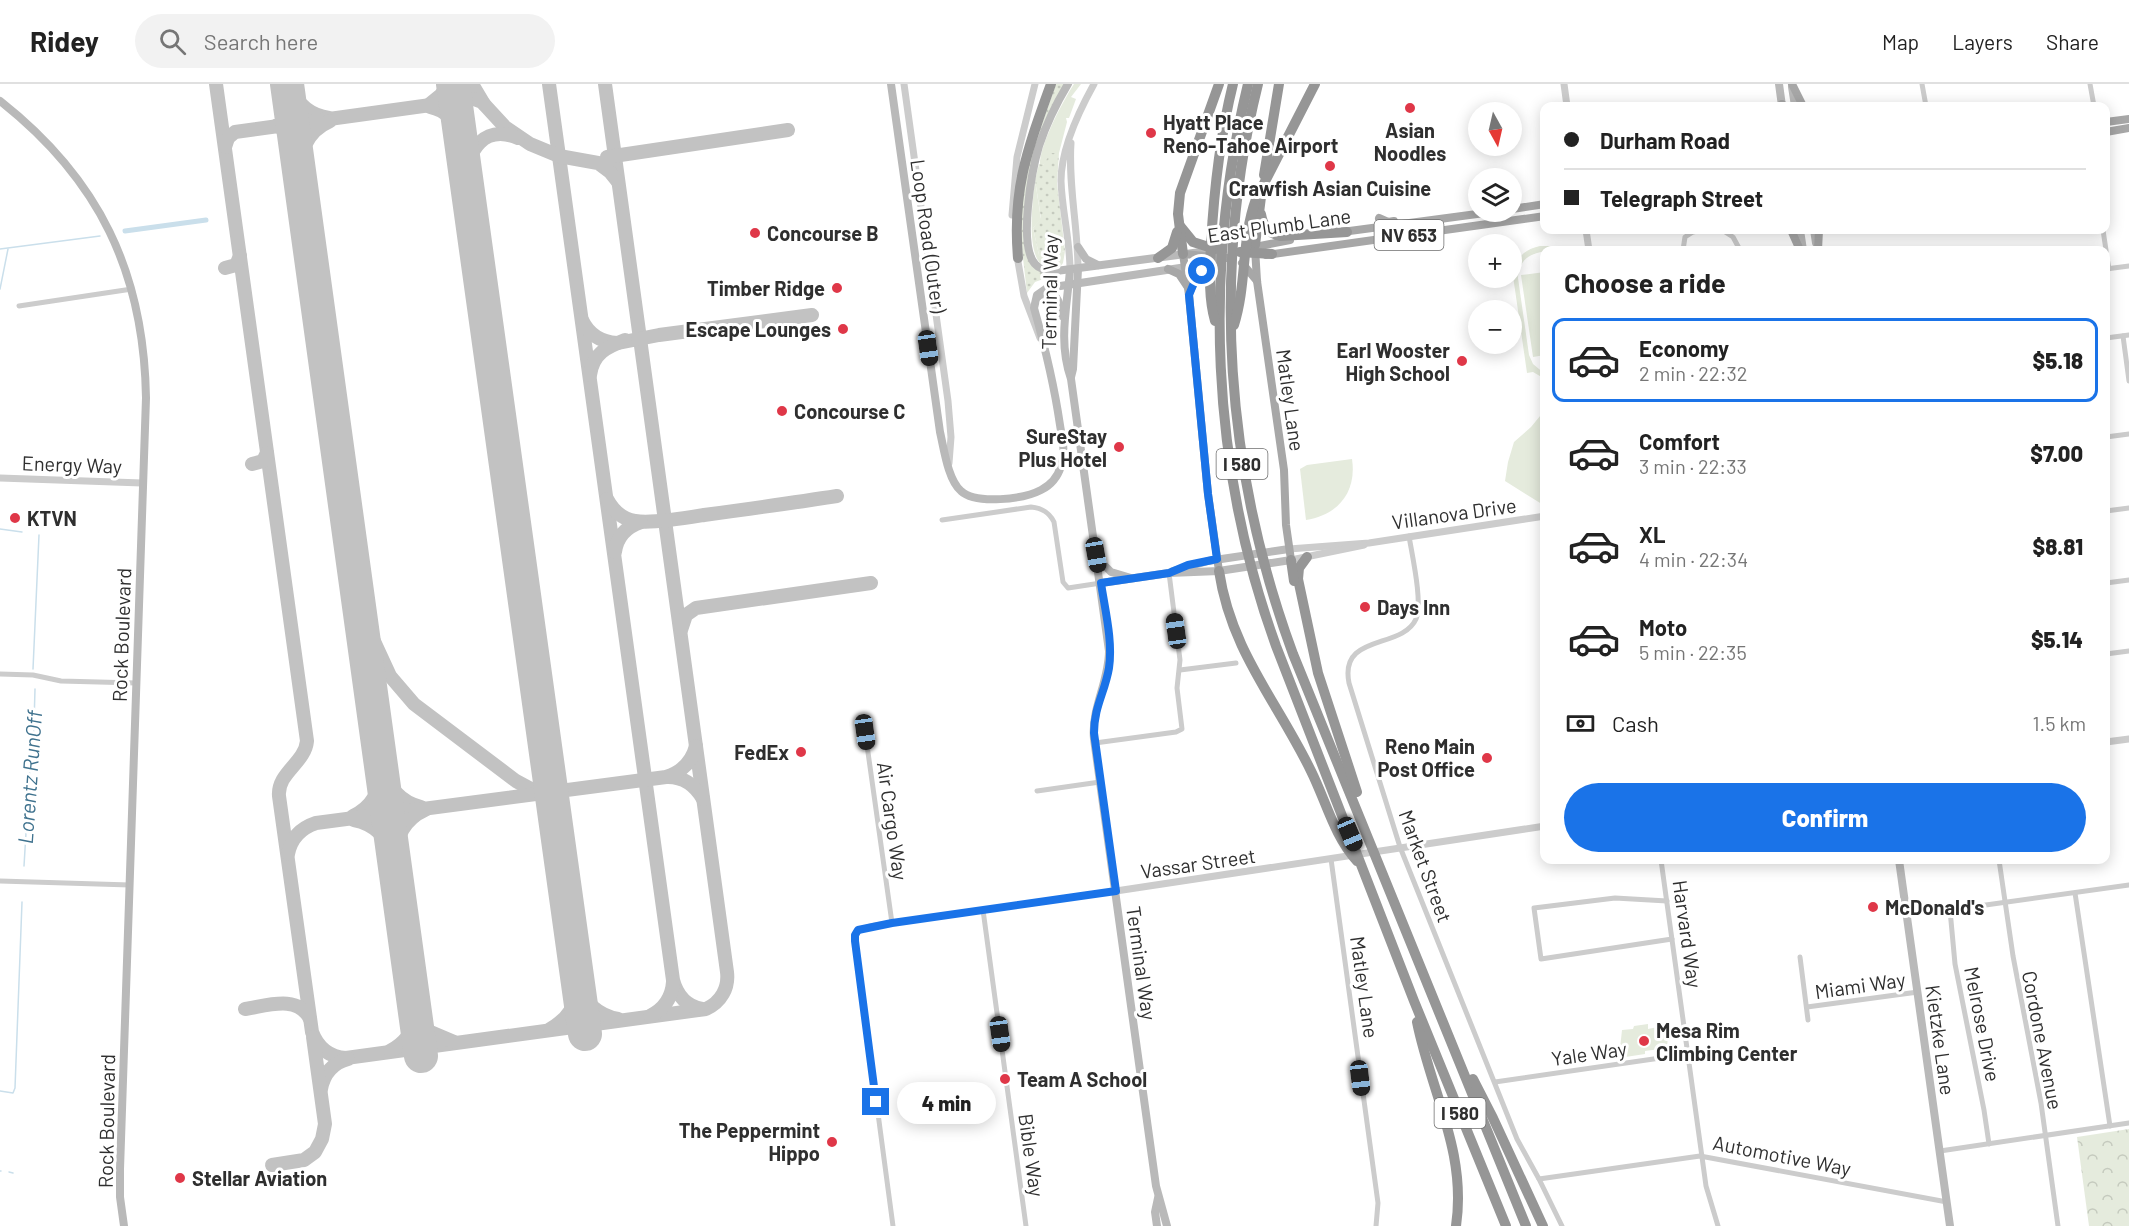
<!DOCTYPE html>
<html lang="en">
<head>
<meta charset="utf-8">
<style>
  body { margin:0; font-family:Barlow,sans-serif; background:#f2f2f2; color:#222; height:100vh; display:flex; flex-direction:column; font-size:22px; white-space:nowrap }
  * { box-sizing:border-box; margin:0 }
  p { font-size:20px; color:#767676 }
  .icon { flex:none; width:33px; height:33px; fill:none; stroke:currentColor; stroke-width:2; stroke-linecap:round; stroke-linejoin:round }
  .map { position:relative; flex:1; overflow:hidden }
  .side { position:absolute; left:1540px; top:162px; width:570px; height:618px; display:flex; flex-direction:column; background:#fff; border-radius:12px; box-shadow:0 3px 15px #0003 }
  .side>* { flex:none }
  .top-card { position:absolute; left:1540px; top:18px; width:570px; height:132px; border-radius:12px; box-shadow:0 3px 15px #0003; display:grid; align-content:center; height:132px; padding:0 24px; background:#fff }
  .needle { width:39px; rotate:172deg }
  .buttons { position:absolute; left:1468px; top:18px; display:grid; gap:12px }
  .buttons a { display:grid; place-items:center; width:54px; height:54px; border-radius:50%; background:#fff; box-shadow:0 3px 15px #0003; font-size:30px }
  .end { position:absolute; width:27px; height:27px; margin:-14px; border:8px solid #1a73e8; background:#fff; box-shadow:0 0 0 3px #fff }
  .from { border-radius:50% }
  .bubble { position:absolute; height:42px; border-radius:21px; background:#fff; box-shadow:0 3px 15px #0003; font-size:20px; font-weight:800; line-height:42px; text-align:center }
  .car { position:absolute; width:18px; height:36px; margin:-18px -9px; border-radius:8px; box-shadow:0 0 4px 2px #0007; background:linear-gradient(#222 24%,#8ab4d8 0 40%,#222 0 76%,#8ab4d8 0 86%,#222 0) }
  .top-card b { display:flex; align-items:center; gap:21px; height:57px; font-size:22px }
  .top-card b+b { border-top:2px solid #e0e0e0 }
  .top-card i { width:15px; height:15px; background:#222 }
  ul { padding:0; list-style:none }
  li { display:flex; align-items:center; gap:18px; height:84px; margin:0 12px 9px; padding:0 12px; border:3px solid transparent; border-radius:12px }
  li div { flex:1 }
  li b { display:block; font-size:22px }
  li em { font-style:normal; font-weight:800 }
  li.active { border-color:#1a73e8 }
  li>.icon { width:54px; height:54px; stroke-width:1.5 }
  h2 { padding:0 24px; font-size:27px; line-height:72px }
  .pay { display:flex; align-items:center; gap:15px; height:66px; padding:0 24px; font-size:22px }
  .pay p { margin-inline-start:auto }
  .cta { display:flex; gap:12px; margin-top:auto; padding:12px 24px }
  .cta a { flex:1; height:69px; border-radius:36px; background:#1a73e8; color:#fff; font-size:24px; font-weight:800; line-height:69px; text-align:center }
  header { display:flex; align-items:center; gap:36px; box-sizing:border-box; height:84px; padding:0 30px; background:#fff; border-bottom:2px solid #e0e0e0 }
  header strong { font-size:28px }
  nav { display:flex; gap:33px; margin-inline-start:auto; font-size:21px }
  .search { width:420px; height:54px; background:#f2f2f2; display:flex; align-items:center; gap:15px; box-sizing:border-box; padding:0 21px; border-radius:33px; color:#767676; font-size:22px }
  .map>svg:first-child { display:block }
</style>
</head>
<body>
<header>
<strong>Ridey</strong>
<div class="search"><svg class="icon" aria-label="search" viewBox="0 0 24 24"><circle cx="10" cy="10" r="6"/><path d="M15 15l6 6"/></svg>Search here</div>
<nav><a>Map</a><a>Layers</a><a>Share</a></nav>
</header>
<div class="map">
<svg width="2129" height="1142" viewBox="0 0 2129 1142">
  <defs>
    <pattern id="park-crowns" width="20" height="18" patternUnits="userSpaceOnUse" patternTransform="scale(1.5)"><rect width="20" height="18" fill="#e5ebdd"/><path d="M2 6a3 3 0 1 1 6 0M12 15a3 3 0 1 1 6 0" fill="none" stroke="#c5cabe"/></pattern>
    <pattern id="garden-dots" width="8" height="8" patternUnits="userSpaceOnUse" patternTransform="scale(1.5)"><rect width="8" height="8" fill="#e5ebdd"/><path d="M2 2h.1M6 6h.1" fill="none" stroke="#c5cabe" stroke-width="1.8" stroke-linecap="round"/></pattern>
  </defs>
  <rect width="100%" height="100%" fill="#fff"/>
  <g fill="#e5ebdd">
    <path d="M1074,0H1081L1071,13L1076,15L1069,34H1066L1067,38L1059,69H1055L1043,81H1040C1039,62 1063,17 1074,0Z"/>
    <path d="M1035,96L1041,135L1033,144L1039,171L1046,173L1065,167L1063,179L1059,184C1052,184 1046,184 1041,180C1026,166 1033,115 1035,96Z"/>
    <path d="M1540,162H1549L1559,166C1540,167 1519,169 1518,194L1529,271L1533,280L1545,290V295L1533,288L1527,289L1513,192C1515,175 1524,165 1540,162Z"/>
    <polygon points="1545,188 1545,271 1533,273 1521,191"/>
    <polygon points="1545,326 1545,422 1505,397 1508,378 1514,358 1531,343"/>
    <path d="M1352,375C1357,408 1338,431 1306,436L1300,385L1307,381Z"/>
    <polygon points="1648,940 1648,945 1672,940 1668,951 1667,964 1645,967 1645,970 1619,974 1622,946 1633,945 1634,942"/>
  </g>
  <polygon fill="url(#park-crowns)" points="2129,1045 2129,1142 2089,1142 2077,1053"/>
  <g fill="url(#garden-dots)">
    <polygon points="1056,0 1064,0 1038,58 1025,146 1040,187 1048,191 1049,193 1035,198 1027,209 1019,139 1026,86"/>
    <polygon points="1051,69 1059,69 1057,99 1065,167 1046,173 1039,171 1033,144 1041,134 1035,96 1039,80 1043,81"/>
  </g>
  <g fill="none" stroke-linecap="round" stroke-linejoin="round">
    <g stroke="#cadfeb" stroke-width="1.5">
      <polyline points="0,165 100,152"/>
      <polyline points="0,205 8,165"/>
      <polyline points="0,445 22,448"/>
      <polyline points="33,585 39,451"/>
      <polyline points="24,782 30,682 33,675 35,605"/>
      <polyline points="0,1007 13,1009 15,1004 22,818"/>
      <polyline points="0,1087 1,1087"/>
      <polyline points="9,1088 13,1089"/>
    </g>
    <polyline stroke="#cadfeb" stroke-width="5" points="125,147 206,136"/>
    <g stroke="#c2c2c2" stroke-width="14">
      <path d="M216,0L307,657C305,679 277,689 279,712L312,948C318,964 329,973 346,974L706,925C721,918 729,904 727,888L605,0"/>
      <path d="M289,0C296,19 309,31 329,34"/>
      <polyline points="472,0 484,20"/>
      <path d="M549,0L673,896C677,911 686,922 702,925"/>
      <polyline points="430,20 441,11 448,0"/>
      <path d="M430,23C448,27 455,38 461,54"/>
      <path d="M276,42C288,37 289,29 289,17"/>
      <path d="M276,42C288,44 292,51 296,62"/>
      <polyline points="225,63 228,54 235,48 474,15 482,18 505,43 530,60 559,72 598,79 610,88 618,98"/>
      <polyline points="607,73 788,46"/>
      <path d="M300,94C300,69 305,48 330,37"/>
      <path d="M467,96C467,66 484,40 518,54"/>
      <polyline points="225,184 236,181 240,172"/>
      <path d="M582,236C589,251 601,258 617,259"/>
      <polyline points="618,259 659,251 812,231"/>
      <path d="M590,291C593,269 607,263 625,256"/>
      <polyline points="252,380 263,377 267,369"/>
      <path d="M607,415C613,426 621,435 635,437C652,440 686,434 704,431C748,425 792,419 837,412"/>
      <polyline points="350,456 372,553 390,592 414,620 516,697 529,704 540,707"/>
      <path d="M615,468C617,452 626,443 641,438"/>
      <polyline points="681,546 686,531 696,524 871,499"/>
      <path d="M381,680C387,701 399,718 421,723"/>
      <path d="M668,693C684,693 695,701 703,715"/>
      <path d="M353,732C372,723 381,706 381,685"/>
      <path d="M354,736C375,740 388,754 394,774"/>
      <path d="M288,770C291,754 301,744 316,739L666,693C682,688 692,678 696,662"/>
      <path d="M395,777C395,754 403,736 425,726"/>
      <path d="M578,898C584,918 597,931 618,935"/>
      <path d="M245,925C266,922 298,910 310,935"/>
      <path d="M650,932C664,925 672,914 673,898"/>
      <polyline points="416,934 428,947 454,958"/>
      <path d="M550,945C568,935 577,921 578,900"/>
      <path d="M390,967C405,959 411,950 416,934"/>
      <path d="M321,1005C324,989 333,979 348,975"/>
      <polyline points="272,1081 304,1076 315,1068 322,1055 325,1040 313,953"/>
    </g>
    <g stroke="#c2c2c2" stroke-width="34">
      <polyline points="287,0 421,972"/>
      <polyline points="453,0 585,950"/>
    </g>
    <g stroke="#ccc" stroke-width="5">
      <polyline points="1922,0 1926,22"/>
      <polyline points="2090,0 2094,22"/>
      <polyline points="1722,146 1733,153 1740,166"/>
      <polyline points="2103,146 2106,166"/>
      <polyline points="1683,166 1685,153 1693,148 1701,146"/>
      <polyline points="2106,168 2109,185"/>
      <polyline points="2106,185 2129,182"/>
      <polyline points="19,222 132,205"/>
      <polyline points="2123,252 2129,297"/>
      <polyline points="2106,254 2129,251"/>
      <polyline points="2106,353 2129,350"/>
      <polyline points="2106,427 2129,424"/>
      <path d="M942,436L1031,423C1042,424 1049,428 1054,438L1063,498L1068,504L1101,499"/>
      <path d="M1409,452C1412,471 1423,519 1416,535C1402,566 1339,549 1349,599L1400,763L1517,1055L1539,1095L1562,1142"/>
      <polyline points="2106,499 2129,496"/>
      <polyline points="2106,570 2129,567"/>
      <polyline points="1180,586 1236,579"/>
      <polyline points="0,590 33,591 61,597 136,599"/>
      <polyline points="864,640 892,839"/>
      <polyline points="1095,659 1176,648 1182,645 1177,604 1180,576 1169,489"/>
      <polyline points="1037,707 1100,698"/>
      <polyline points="1331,775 1378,1119 1376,1142"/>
      <polyline points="1661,776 1706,1102 1718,1142"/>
      <polyline points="1999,776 2013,872 2041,1019 2058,1142"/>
      <polyline points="0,797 130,801"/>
      <polyline points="2075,809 2110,1042"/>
      <polyline points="1667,817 1615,814 1534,824 1541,875 1672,855"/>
      <polyline points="983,826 1026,1142"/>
      <polyline points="1800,873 1808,936"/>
      <polyline points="1807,923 1918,908"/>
      <polyline points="1495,998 1688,970"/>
      <polyline points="1989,1060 1984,1026 1955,880 1950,826 2129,801"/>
      <polyline points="1940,1067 2129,1039"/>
      <polyline points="1539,1095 1700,1072 1947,1118"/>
      <path d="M893,1142L855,857C856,840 878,841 892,839L1116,807"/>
    </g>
    <g stroke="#ccc" stroke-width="7">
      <polyline points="904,0 948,317 951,353 949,379"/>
      <polyline points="1564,0 1567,22"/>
      <path d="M1071,59C1068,101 1078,143 1078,185"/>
      <polyline points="1012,131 1017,73 1035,0"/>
      <polyline points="1586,146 1589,166"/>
      <polyline points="1017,172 1024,212 1040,254"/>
      <path d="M1070,186C1070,156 1062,127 1061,97C1061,66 1079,27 1094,0"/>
      <polyline points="0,394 142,399"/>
      <polyline points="1289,465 1369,459 1545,432"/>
      <polyline points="1291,476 1364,461"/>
      <polyline points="2106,658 2129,655"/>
      <polyline points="1116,807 1545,742"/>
    </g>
    <g stroke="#b9b9b9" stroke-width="8">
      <path d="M891,0L940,348C944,365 948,396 961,407C976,421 1024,415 1041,406C1051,401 1058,392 1061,382C1066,368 1062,354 1060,341C1054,300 1045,263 1034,224L1037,211L1047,204L1213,179"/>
      <path d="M1068,0C1056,20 1046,41 1039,62C1032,85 1018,161 1035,180C1040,186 1048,187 1056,187L1216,166"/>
      <polyline points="1779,0 1782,22"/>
      <polyline points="1792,3 1795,22"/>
      <path d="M0,17C99,95 144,188 146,314L120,1085V1113L124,1142"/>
      <polyline points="1800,146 1803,166"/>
      <polyline points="1814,146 1816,159"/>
      <polyline points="1078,163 1086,175 1098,181"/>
      <path d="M1070,186C1067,223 1058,258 1071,295L1109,567C1109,598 1091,624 1094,655L1156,1102L1167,1142"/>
      <path d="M1040,212L1047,209C1060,211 1060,222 1062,232"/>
      <polyline points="1071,293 1073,285 1078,185"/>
      <polyline points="1098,475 1111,488 1131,494"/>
      <polyline points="1173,487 1208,477 1289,465"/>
      <polyline points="1101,499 1169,489 1219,487 1291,476"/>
      <polyline points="1899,776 1950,1142"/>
      <polyline points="1157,1142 1155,1128 1158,1114"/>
    </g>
    <g stroke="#a7a7a7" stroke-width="8">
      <polyline points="1792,0 1803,22"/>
      <polyline points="1782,22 1782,20"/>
      <polyline points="2106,38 2129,35"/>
      <polyline points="2106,48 2129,44"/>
      <polyline points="1512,125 1545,120"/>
      <polyline points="1379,134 1388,138 1394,137"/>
      <polyline points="1791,146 1800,166"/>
      <polyline points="1342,148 1492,128"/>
      <polyline points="1250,164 1290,156"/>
      <polyline points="1255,164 1257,197 1284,386 1286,441 1291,476"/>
      <polyline points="1818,166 1819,146"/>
      <polyline points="1266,171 1545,132"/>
      <polyline points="1242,179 1257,197"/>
      <polyline points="1168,185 1179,190 1187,202"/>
      <path d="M1189,210C1194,196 1201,188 1214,179"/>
      <polyline points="1219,487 1208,410 1189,211 1183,170 1227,174"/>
    </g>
    <g stroke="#969696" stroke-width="10">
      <path d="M1248,0C1203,185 1211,383 1276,562L1414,917L1506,1142"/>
      <path d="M1258,0C1211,189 1226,388 1293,570L1526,1142"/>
      <polyline points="1264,91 1279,0"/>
      <path d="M1261,130C1263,142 1268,150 1281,152L1347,148"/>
      <polyline points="1180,142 1193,158 1215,165"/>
      <polyline points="1255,161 1261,113"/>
      <polyline points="1240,168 1272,170"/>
      <polyline points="1183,170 1178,130 1180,109 1219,0"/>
      <path d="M1018,174C1012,104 1028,64 1051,0"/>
      <polyline points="1158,174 1172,164 1177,148"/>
      <path d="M1215,237C1208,212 1210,186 1211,160C1214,106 1220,52 1233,0"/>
      <path d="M1234,241C1247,200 1241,156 1256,115L1315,0"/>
      <polyline points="1307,473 1299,484 1298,495 1318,589 1357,708"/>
      <polyline points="1291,476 1294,497"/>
      <path d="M1219,487C1231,567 1277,617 1311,687C1326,717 1334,752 1357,777"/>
      <path d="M1417,938C1431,1008 1467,1068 1456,1142"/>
      <polyline points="1473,995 1493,1034 1543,1142"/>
    </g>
  </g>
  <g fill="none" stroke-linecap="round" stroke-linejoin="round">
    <path stroke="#1a73e8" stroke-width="8" d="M876,1018L855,857V851L858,846L892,839L1116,807L1094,649C1094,623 1105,608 1109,584C1113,557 1105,526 1101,499L1169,489L1188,481L1217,475L1208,410L1189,211L1196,194L1202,187"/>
  </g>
  <g fill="#df3748" stroke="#fff" stroke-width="2">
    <circle cx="1410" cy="24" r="6"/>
    <circle cx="1151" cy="49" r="6"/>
    <circle cx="1330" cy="82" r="6"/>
    <circle cx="755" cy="149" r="6"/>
    <circle cx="837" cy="204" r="6"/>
    <circle cx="843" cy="245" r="6"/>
    <circle cx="1462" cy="277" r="6"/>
    <circle cx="782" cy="327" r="6"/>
    <circle cx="1119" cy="363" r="6"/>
    <circle cx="15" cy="434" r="6"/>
    <circle cx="1365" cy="523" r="6"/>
    <circle cx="801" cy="668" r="6"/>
    <circle cx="1487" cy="674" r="6"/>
    <circle cx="1873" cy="823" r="6"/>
    <circle cx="1644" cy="957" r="6"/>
    <circle cx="1005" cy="995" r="6"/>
    <circle cx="832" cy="1058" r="6"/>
    <circle cx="180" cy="1094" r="6"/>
  </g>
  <g text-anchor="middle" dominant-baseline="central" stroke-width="6" stroke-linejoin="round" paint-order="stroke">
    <g fill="#fff" stroke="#6d6d6d" stroke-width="1.5">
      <rect x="1374.5" y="136" width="69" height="30" rx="4.5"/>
      <rect x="1216.5" y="365" width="51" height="30" rx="4.5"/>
      <rect x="1434.5" y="1014" width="51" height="30" rx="4.5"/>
    </g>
    <g font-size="18" font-weight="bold" fill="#2f2f2f">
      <text x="1409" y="151">NV 653</text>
      <text x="1242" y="380">I 580</text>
      <text x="1460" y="1029">I 580</text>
    </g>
    <g font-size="20" font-weight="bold" fill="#2f2f2f" stroke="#fff" text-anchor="start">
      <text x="1163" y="38">Hyatt Place<tspan x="1163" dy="23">Reno-Tahoe Airport</tspan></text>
      <text x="1410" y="46" text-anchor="middle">Asian<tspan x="1410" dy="23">Noodles</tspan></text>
      <text x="1330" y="104" text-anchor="middle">Crawfish Asian Cuisine</text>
      <text x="767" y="149">Concourse B</text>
      <text x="825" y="204" text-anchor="end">Timber Ridge</text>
      <text x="831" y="245" text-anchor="end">Escape Lounges</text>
      <text x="1450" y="266" text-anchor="end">Earl Wooster<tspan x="1450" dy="23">High School</tspan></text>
      <text x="794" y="327">Concourse C</text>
      <text x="1107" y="352" text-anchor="end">SureStay<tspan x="1107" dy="23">Plus Hotel</tspan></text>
      <text x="27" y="434">KTVN</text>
      <text x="1377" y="523">Days Inn</text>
      <text x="1475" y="662" text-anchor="end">Reno Main<tspan x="1475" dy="23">Post Office</tspan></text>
      <text x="789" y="668" text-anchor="end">FedEx</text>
      <text x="1885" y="823">McDonald's</text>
      <text x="1656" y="946">Mesa Rim<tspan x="1656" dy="23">Climbing Center</tspan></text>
      <text x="1017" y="995">Team A School</text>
      <text x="820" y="1046" text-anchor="end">The Peppermint<tspan x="820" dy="23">Hippo</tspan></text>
      <text x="192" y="1094">Stellar Aviation</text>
    </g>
    <g font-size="20" fill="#2f2f2f" stroke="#fff">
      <text transform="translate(1279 141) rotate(-8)">East Plumb Lane</text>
      <text transform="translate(929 152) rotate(82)">Loop Road (Outer)</text>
      <text transform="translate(1049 208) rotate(-89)">Terminal Way</text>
      <text transform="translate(1291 316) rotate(82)">Matley Lane</text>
      <text transform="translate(72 380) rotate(2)">Energy Way</text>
      <text transform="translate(1454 429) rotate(-8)">Villanova Drive</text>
      <text transform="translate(121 551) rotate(-88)">Rock Boulevard</text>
      <text transform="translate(893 737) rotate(82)">Air Cargo Way</text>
      <text transform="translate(1198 779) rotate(-8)">Vassar Street</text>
      <text transform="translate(1426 782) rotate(70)">Market Street</text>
      <text transform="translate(1688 850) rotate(82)">Harvard Way</text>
      <text transform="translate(1142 879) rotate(82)">Terminal Way</text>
      <text transform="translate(1860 901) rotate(-8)">Miami Way</text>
      <text transform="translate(1365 903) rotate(82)">Matley Lane</text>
      <text transform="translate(1983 940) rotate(79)">Melrose Drive</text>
      <text transform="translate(1941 956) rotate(82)">Kietzke Lane</text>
      <text transform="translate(2043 956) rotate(79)">Cordone Avenue</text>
      <text transform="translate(1589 969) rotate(-8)">Yale Way</text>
      <text transform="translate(106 1037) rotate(-89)">Rock Boulevard</text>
      <text transform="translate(1032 1071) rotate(82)">Bible Way</text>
      <text transform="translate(1782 1071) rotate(11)">Automotive Way</text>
    </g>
    <g font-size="21" font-style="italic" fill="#3f728e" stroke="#fff">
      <text transform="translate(29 693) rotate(-86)">Lorentz RunOff</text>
    </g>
  </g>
</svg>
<div class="buttons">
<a><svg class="needle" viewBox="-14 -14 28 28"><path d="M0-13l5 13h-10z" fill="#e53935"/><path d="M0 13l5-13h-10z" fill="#767676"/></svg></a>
<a><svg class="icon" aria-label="layers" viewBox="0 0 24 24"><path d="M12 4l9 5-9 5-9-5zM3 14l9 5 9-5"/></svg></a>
<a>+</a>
<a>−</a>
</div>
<i class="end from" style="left:1202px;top:187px"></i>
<i class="end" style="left:876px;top:1018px"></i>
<div class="bubble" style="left:897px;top:998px;width:99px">4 min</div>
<i class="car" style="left:928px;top:264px;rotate:172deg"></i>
<i class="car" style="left:1096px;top:471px;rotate:170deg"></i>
<i class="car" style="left:1176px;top:547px;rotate:352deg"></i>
<i class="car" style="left:865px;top:648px;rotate:172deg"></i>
<i class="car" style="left:1350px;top:750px;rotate:157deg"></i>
<i class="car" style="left:1000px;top:950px;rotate:172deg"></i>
<i class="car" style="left:1360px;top:994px;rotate:173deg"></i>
<div class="top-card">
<b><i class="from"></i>Durham Road</b>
<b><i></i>Telegraph Street</b>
</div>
<section class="side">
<h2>Choose a ride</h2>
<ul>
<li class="active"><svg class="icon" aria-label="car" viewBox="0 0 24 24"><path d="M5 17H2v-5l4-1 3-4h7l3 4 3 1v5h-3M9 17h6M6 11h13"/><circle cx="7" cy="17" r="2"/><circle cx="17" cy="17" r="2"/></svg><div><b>Economy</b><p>2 min · 22:32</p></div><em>$5.18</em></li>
<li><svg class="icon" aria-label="car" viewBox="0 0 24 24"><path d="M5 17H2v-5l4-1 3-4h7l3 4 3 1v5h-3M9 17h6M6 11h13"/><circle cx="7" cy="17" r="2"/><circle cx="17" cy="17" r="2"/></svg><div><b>Comfort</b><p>3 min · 22:33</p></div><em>$7.00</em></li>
<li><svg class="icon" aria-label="car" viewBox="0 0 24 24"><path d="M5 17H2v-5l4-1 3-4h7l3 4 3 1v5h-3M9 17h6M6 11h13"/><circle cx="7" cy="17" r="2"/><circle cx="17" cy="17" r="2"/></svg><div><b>XL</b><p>4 min · 22:34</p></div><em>$8.81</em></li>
<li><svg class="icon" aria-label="car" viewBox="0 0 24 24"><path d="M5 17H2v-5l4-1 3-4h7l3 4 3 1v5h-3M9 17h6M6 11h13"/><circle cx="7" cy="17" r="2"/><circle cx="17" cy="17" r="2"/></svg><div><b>Moto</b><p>5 min · 22:35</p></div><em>$5.14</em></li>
</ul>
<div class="pay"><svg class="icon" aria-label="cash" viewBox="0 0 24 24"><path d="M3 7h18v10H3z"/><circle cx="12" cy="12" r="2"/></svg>Cash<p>1.5 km</p></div>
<div class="cta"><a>Confirm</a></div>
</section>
</div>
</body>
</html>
